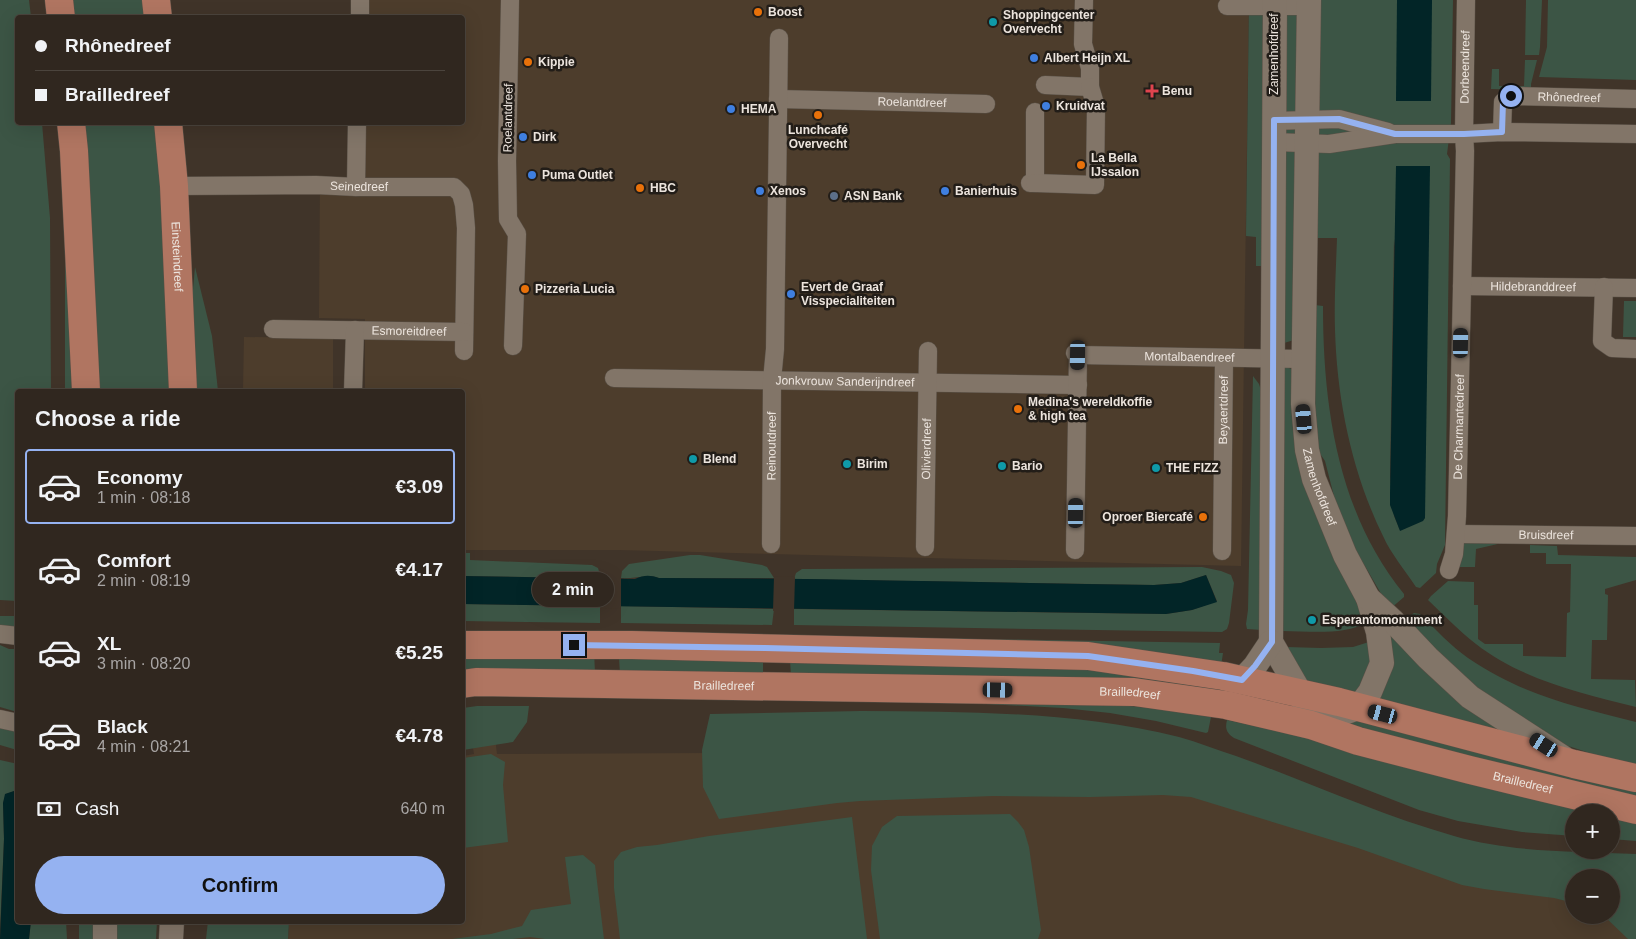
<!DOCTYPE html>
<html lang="en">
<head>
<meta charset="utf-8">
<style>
  body { margin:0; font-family:Arial,sans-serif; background:#382f28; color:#f1f3f6; height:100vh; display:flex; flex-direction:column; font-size:19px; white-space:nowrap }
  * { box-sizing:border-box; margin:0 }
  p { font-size:16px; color:#a8a5a4 }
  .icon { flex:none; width:28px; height:28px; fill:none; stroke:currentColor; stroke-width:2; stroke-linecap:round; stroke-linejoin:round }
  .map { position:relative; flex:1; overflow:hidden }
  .drawer { position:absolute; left:15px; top:389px; width:450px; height:535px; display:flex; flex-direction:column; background:#30271f; border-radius:5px; box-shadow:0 5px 20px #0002,0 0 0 1px #4b443d }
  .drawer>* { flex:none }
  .guide { position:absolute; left:15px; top:15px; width:450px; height:110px; border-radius:5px; box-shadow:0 5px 20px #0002,0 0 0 1px #4b443d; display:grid; align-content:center; height:110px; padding:0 20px; background:#30271f }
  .fabs { position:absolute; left:1565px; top:804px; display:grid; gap:10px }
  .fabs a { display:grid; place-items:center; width:55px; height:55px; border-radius:50%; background:#30271f; box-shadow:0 5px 20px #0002,0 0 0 1px #4b443d; font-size:25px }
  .end { position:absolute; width:22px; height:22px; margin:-11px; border:6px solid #95b2f1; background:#111; box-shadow:0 0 0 2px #111 }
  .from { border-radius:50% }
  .bubble { position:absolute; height:35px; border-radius:18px; background:#30271f; box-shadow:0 5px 20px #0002,0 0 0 1px #4b443d; font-size:16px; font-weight:800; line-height:35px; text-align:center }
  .car { position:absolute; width:15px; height:30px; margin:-15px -8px; border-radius:6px; box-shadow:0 0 4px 1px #0007; background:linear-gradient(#222 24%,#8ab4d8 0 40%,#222 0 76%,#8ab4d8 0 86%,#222 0) }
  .guide b { display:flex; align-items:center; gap:18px; height:48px; font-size:19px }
  .guide b+b { border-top:1px solid #4b443d }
  .guide i { width:12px; height:12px; background:#f1f3f6 }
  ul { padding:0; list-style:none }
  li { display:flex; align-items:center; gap:15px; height:75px; margin:0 10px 8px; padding:0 10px; border:2px solid transparent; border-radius:5px }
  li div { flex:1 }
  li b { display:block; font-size:19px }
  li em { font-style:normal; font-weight:800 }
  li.active { border-color:#95b2f1 }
  li>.icon { width:45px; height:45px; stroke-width:1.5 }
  h2 { padding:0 20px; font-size:22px; line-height:60px }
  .pay { display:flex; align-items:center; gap:12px; height:55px; padding:0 20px; font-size:19px }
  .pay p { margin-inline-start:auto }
  .button { display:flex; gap:10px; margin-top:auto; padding:10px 20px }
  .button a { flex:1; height:58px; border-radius:30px; background:#95b2f1; color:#111; font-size:20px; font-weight:800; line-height:58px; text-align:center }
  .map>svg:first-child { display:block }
</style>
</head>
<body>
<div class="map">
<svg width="1636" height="939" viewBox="0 0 1636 939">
  <rect width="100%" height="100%" fill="#403429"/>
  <g fill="#4d3d2c">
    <polygon points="361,0 1249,0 1241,566 619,550 463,550 462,391 365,391 365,319 319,318 320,181 355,181 357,123 462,122 462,18 360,17"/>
    <polygon points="244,337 333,338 333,391 243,391"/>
    <polygon points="495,738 497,754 1154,751 1574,893 1574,915 1611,915 1636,905 1636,939 288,939 289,921 462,921 463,756 474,754 472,742"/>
  </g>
  <g fill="#3c5545" fill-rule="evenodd">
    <polygon points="0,0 29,0 31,17 18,18 18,122 42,123 50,218 51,391 18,391 17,601 0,600"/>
    <polygon points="68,0 148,0 150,17 69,17"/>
    <path d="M1249,0H1453L1451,123L1447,154L1450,159L1445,545L1437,564L1436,573L1420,588L1416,587C1405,570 1391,554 1383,536C1352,473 1337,400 1335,330C1334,299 1336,269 1337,238H1300L1294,340L1284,343L1262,237L1261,266H1256V237L1246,236ZM1394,239L1425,496V518L1400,530L1394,516L1390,476Z"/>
    <polygon points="1526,0 1542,0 1540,47 1539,55 1525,55"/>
    <polygon points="1548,0 1636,0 1636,80 1539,77 1547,47"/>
    <polygon points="1525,60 1537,60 1531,84 1531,90 1491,89 1492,69 1499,69 1499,86 1524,86"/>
    <polygon points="78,123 159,123 173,391 91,391"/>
    <polygon points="65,227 72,391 65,391"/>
    <polygon points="195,267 212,336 218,391 191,391 190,323"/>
    <polygon points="1624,301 1636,301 1636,337 1623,337"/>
    <path d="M1315,305L1323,306C1323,407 1338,513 1404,594V597L1390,609L1355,549L1335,500L1325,461L1317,449L1311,433Z"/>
    <path d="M1285,367L1292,369L1295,373L1315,510L1333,557L1368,622C1343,636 1310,631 1282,631L1275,368Z"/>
    <polygon points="1253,376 1259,384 1264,400 1262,630 1247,629 1246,624 1248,610"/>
    <polygon points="1515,540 1476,549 1475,567 1458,567 1460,543"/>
    <path d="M1530,545L1557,546L1558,555L1636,557V580L1605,589V594L1608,595L1607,640H1592L1591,679L1635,680L1636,707C1581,693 1522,680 1476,644C1459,631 1444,615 1428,600L1431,596L1448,581L1474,582V605H1478V639L1485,644H1523V656L1566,657L1567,613L1570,612L1571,564H1546V553H1530Z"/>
    <polygon points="463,553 470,553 470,560 592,565 598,568 601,578 463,576"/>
    <path d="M690,555H700L762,565L767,567L774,578H659C649,574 633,579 621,578L622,571L629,564Z"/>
    <polygon points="1202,567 1221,571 1231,575 1234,583 1229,623 1227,629 1222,632 794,625 794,609 1166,614 1192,610 1217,601 1206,575 1181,583 1154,585 794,579 796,573 802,569"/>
    <polygon points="463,604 600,606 600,623 463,621"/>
    <polygon points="621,606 774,609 772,625 621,623"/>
    <path d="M1414,613L1420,614C1435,629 1451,646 1468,658C1522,695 1574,706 1636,722V768L1562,744L1496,709L1401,622Z"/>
    <rect x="0" y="616" width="17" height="14"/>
    <polygon points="1392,628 1503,725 1500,733 1374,701 1384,634"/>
    <polygon points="801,636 1220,643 1219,653 1223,653 1221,666"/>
    <polygon points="1372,641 1375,659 1355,696 1302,683 1286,647 1321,648 1353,647"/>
    <polygon points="0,645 9,649 17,649 17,712 0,707"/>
    <polygon points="594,651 595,673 463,673 462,653"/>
    <polygon points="619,657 763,657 763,676 620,675"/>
    <polygon points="790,660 1027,663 1217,684 1216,692 1144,681 1092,677 1053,681 791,676"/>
    <polygon points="968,703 1119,705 1168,710 1211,717 1208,732 1206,733 1156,721 1110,713 1063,708"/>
    <polygon points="477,706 529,706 527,722 513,742 463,750 463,708"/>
    <path d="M861,711C967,712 1075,711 1179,737C1198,742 1217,750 1236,756C1309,782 1379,815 1454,836C1513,853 1575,851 1636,854V939H1628L1603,915H1611V878H1574V903L1554,898L1484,889L1462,885L1358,848L1191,797L1163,795L1090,797L993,796L860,801L837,803L719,819L703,787L702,750L710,714Z"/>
    <polygon points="1351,717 1636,787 1636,796 1330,722"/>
    <path d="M1227,720L1327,742L1606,812H1574V836L1522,832L1458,821L1419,810L1234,738C1226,733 1225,728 1227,720Z"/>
    <polygon points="0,726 17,731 17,750 0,745"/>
    <polygon points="491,754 505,762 503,785 508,842 463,848 463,758"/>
    <polygon points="0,760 18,764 17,790 6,794 3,803 4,839 0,929"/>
    <polygon points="1010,814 1018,822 1024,830 1029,847 1041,930 1038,939 880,939 871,870 872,846 882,827 897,816"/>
    <polygon points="1611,814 1636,820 1636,841 1611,839"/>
    <polygon points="852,817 867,939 620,939 614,888 614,861 621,852 637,847 657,845 709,836"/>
    <polygon points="583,855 595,865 604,939 545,939 530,937 513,939 452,939 491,934 522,926 531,910 571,904 565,857"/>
    <polygon points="31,921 66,921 67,939 29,939"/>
    <rect x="79" y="921" width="16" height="18"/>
    <polygon points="113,921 157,921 156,939 114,939"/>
    <polygon points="208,921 289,921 288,939 206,939"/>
  </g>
  <g fill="#022527">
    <polygon points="1397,0 1432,0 1431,101 1396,101"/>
    <polygon points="1396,166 1430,166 1425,518 1423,521 1400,531 1390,505 1390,495"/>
    <path d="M1206,575L1217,602L1192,610L1166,614L463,604V576L635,579C644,575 650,575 659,578C824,578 989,583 1154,585L1181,583Z"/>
    <polygon points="17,790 18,921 31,921 29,939 0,939 4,839 3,803 5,794"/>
  </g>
  <g fill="#403429">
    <polygon points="601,576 621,576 621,609 601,608"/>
    <polygon points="774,576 795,577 794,611 773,611"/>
  </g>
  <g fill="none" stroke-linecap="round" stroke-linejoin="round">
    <g stroke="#595046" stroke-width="19">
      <g id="street">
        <polyline points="510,0 507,161 508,219 517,234 513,346"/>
        <polyline points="1227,6 1309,6"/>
        <polyline points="360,18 360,0"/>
        <polyline points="1045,85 1090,87 1090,68 1083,44 1084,0"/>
        <path id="s1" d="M778,99L986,104"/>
        <polyline points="1274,121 1339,119 1388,132"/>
        <path id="s2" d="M1502,132L1503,102L1511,96L1636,99"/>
        <polyline points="1274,142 1329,144 1395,134 1464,134 1502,132 1636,134"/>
        <polyline points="1030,183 1035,183 1035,112"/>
        <polyline points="1035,183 1095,185 1096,107 1090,87"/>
        <path id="s3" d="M174,186L316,185L356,187H454L461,194L464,205L466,228L464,351"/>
        <polyline points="356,187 357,122"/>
        <path id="s4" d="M1462,286L1636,288"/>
        <polyline points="1604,287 1602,341 1612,348 1636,349"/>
        <path id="s5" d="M273,329L464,332"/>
        <path id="s6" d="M1075,353L1078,355L1303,359"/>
        <path id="s7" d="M614,378L1078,385"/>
        <polyline points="353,391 355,330"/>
        <path id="s8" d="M1456,534L1636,536"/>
        <path id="s9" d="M771,544L772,380L775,349L779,38"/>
        <path id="s10" d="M925,547L928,351"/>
        <polyline points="1075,550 1078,355"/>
        <path id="s11" d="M1222,551L1224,358"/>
        <path id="s12" d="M1449,570L1454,554L1457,516L1465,151L1464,134L1466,0"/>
        <polyline points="0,634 18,636"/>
        <polyline points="0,719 18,723"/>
      </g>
    </g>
    <g stroke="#595046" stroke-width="25">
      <g id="secondary">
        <polyline points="1275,0 1271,642 1301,694 1311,725 1358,708 1370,692 1382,663 1378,632 1368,598"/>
        <path id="s13" d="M1309,0L1303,404L1307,450L1314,479L1345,555L1368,598L1393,621L1428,658L1470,697L1564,758"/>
        <polyline points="1242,680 1255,666 1271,642"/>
        <polyline points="105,921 105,939"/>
        <polyline points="171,939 172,921"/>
      </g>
    </g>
    <g stroke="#595046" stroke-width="29">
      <g id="primary">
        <polyline points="59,0 61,18"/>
        <polyline points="156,0 158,18"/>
        <polyline points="71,122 74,151 86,391"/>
        <path id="s14" d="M168,122L174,186L183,391"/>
        <polyline points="462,645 632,645 1088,656 1223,676 1339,702 1574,764 1636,778"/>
        <path id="s15" d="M462,684L476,682L1134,692L1226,705L1311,725L1358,741L1470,770L1636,810"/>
      </g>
    </g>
    <use href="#street" stroke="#827568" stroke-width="18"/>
    <use href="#secondary" stroke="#827568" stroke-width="24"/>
    <use href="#primary" stroke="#b07561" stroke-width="28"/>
  </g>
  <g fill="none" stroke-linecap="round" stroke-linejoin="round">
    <polyline stroke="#95b2f1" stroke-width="6" points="574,645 765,648 1088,656 1193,671 1242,680 1255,666 1272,642 1274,120 1339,119 1395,134 1464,134 1502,132 1503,102 1511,96"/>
  </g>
  <g fill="#e8710a" stroke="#221d18" stroke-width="2">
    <circle cx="758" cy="12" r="5"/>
    <circle cx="528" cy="62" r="5"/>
    <circle cx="818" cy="115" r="5"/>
    <circle cx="1081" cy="165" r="5"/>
    <circle cx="640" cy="188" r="5"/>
    <circle cx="525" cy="289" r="5"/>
    <circle cx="1018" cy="409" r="5"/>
    <circle cx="1203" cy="517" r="5"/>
  </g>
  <g fill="#0f9aa8" stroke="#221d18" stroke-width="2">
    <circle cx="993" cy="22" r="5"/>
    <circle cx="693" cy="459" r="5"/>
    <circle cx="847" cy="464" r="5"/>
    <circle cx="1002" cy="466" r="5"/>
    <circle cx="1156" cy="468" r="5"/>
    <circle cx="1312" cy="620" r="5"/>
  </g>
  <g fill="#3f7fe0" stroke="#221d18" stroke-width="2">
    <circle cx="1034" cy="58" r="5"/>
    <circle cx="1046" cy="106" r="5"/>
    <circle cx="731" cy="109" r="5"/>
    <circle cx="523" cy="137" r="5"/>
    <circle cx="532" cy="175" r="5"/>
    <circle cx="760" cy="191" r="5"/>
    <circle cx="945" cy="191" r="5"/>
    <circle cx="791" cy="294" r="5"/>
  </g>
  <path fill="#e0444e" stroke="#221d18" stroke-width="2" d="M1149.5 83.5h5v5h5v5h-5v5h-5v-5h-5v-5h5z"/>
  <circle fill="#5c6f8a" stroke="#221d18" stroke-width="2" cx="834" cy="196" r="5"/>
  <g text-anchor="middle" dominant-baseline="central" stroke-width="5" stroke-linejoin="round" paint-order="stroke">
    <g font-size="12" font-weight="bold" fill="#ece4dd" stroke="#221d18" text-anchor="start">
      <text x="768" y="12">Boost</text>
      <text x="1003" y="15">Shoppingcenter<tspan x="1003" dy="14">Overvecht</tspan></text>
      <text x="1044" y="58">Albert Heijn XL</text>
      <text x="538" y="62">Kippie</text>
      <text x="1162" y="91">Benu</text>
      <text x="1056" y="106">Kruidvat</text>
      <text x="741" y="109">HEMA</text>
      <text x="818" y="130" text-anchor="middle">Lunchcafé<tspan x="818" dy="14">Overvecht</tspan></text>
      <text x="533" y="137">Dirk</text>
      <text x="1091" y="158">La Bella<tspan x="1091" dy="14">IJssalon</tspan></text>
      <text x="542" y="175">Puma Outlet</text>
      <text x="650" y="188">HBC</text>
      <text x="770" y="191">Xenos</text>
      <text x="955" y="191">Banierhuis</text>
      <text x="844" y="196">ASN Bank</text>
      <text x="801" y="287">Evert de Graaf<tspan x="801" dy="14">Visspecialiteiten</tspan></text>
      <text x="535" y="289">Pizzeria Lucia</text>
      <text x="1028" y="402">Medina's wereldkoffie<tspan x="1028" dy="14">&amp; high tea</tspan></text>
      <text x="703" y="459">Blend</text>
      <text x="857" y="464">Birim</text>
      <text x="1012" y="466">Bario</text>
      <text x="1166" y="468">THE FIZZ</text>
      <text x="1193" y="517" text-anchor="end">Oproer Biercafé</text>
      <text x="1322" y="620">Esperantomonument</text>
    </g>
    <g font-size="12" fill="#ece4dd" stroke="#221d18">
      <text transform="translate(1274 54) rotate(-90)">Zamenhofdreef</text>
      <text stroke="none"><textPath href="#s12" startOffset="504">Dorbeendreef</textPath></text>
      <text stroke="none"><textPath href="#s2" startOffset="98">Rhônedreef</textPath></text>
      <text stroke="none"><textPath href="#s1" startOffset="134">Roelantdreef</textPath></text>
      <text transform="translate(508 118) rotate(-89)">Roelantdreef</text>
      <text stroke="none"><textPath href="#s3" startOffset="185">Seinedreef</textPath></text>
      <text stroke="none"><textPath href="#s14" startOffset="135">Einsteindreef</textPath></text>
      <text stroke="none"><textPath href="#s4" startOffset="71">Hildebranddreef</textPath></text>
      <text stroke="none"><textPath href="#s5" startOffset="136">Esmoreitdreef</textPath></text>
      <text stroke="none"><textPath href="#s6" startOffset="115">Montalbaendreef</textPath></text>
      <text stroke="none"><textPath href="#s7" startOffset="231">Jonkvrouw Sanderijndreef</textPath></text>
      <text stroke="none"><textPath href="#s11" startOffset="141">Beyaertdreef</textPath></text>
      <text stroke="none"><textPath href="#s12" startOffset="144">De Charmantedreef</textPath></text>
      <text stroke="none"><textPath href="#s9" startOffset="98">Reinoutdreef</textPath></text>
      <text stroke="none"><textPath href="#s10" startOffset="98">Olivierdreef</textPath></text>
      <text stroke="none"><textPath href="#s13" startOffset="489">Zamenhofdreef</textPath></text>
      <text stroke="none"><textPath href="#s8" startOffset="90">Bruisdreef</textPath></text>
      <text stroke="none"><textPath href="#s15" startOffset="262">Brailledreef</textPath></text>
      <text stroke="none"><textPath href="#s15" startOffset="668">Brailledreef</textPath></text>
      <text stroke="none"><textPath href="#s15" startOffset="1072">Brailledreef</textPath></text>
    </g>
  </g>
</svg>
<div class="fabs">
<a>+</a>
<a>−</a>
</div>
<i class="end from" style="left:1511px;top:96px"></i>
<i class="end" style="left:574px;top:645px"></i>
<div class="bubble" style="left:532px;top:572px;width:82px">2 min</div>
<i class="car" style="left:1461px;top:343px;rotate:1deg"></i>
<i class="car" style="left:1078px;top:355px;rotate:181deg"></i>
<i class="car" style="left:1304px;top:419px;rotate:355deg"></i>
<i class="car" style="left:1076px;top:513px;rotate:1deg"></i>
<i class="car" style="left:998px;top:690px;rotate:91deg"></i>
<i class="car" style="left:1383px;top:714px;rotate:285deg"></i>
<i class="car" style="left:1544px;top:745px;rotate:303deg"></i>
<div class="guide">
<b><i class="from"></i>Rhônedreef</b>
<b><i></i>Brailledreef</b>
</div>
<section class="drawer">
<h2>Choose a ride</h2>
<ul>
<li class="active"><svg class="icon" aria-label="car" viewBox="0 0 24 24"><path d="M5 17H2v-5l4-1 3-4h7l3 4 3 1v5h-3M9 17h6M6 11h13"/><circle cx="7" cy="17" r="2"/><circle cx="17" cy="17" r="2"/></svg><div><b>Economy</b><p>1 min · 08:18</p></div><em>€3.09</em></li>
<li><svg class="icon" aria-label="car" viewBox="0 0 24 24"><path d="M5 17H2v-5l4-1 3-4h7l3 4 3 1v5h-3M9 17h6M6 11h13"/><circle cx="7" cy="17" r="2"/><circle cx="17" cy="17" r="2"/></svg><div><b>Comfort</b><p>2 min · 08:19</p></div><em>€4.17</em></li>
<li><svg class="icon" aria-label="car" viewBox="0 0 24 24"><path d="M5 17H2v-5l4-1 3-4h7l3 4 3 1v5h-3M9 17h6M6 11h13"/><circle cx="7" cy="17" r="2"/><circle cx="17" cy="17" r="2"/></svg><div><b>XL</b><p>3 min · 08:20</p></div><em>€5.25</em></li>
<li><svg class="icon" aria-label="car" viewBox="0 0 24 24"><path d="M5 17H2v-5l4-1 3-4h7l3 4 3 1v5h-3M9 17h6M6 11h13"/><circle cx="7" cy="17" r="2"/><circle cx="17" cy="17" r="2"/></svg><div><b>Black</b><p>4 min · 08:21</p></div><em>€4.78</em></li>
</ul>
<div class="pay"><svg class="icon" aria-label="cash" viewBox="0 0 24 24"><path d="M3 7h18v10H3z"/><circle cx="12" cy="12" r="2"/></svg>Cash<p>640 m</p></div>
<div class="button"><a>Confirm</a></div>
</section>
</div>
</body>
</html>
